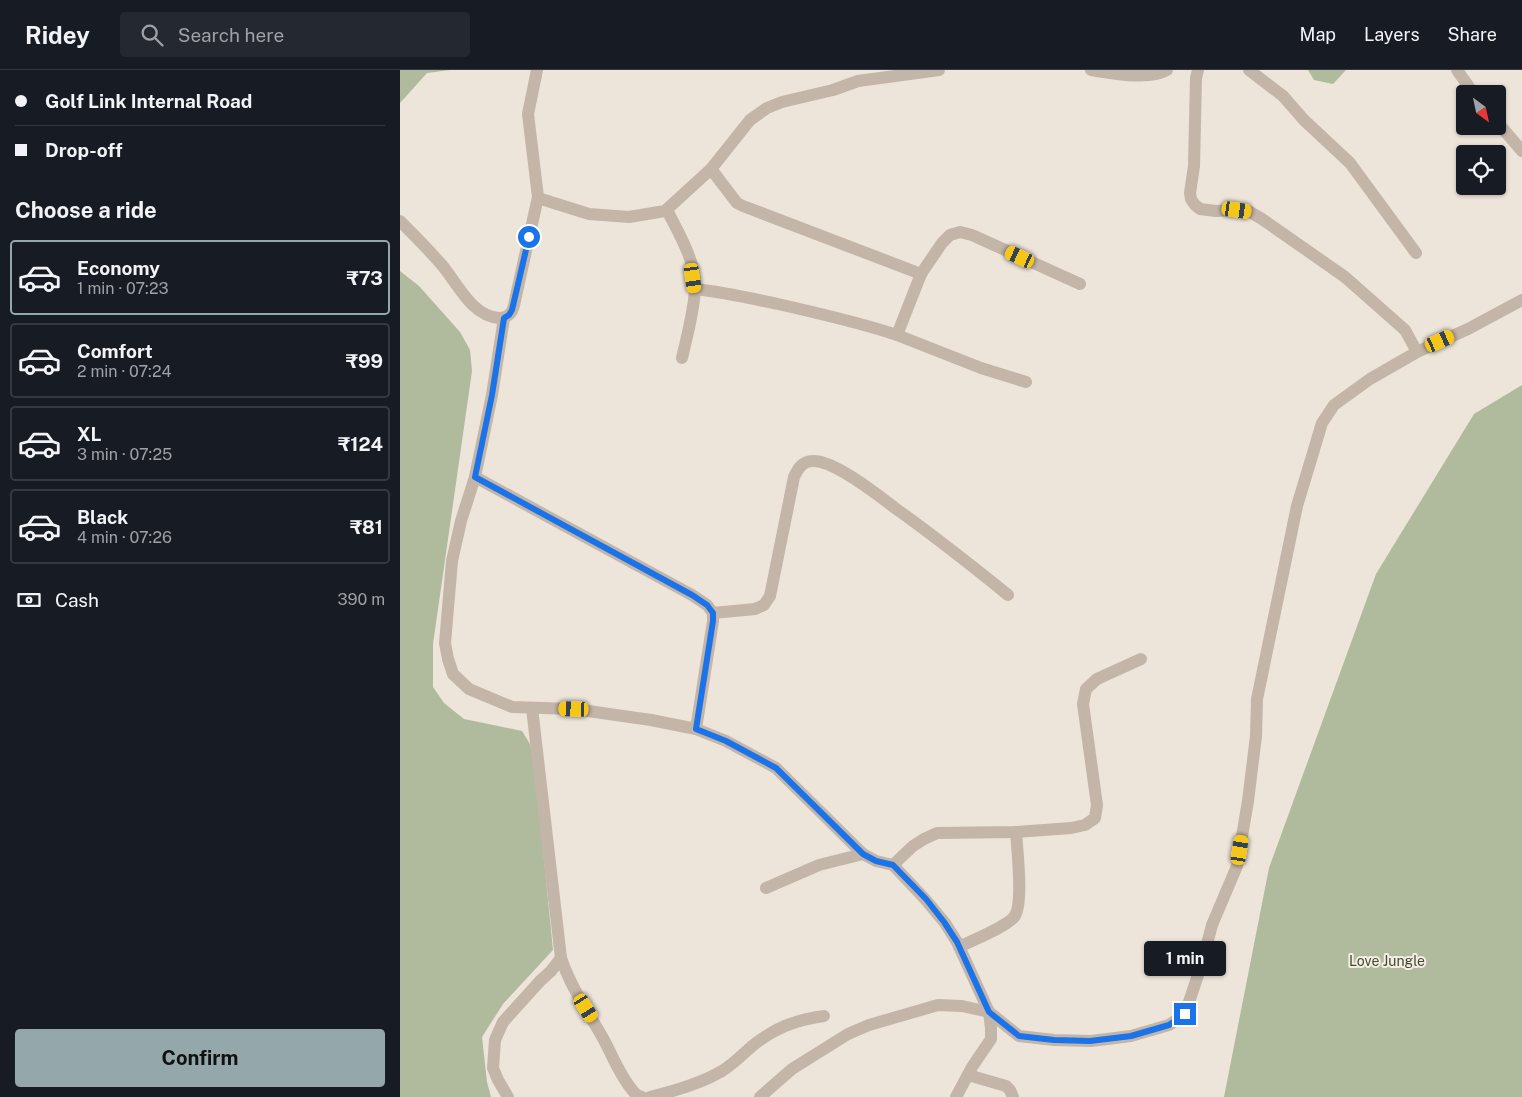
<!DOCTYPE html>
<html lang="en">
<head>
<meta charset="utf-8">
<style>
  body { margin:0; font-family:"Public Sans",sans-serif; background:#242831; color:#f1f3f6; height:100vh; display:flex; flex-direction:column; font-size:19px; white-space:nowrap }
  * { box-sizing:border-box; margin:0 }
  p { font-size:16px; color:#9ea1a6 }
  .icon { flex:none; width:28px; height:28px; fill:none; stroke:currentColor; stroke-width:2; stroke-linecap:round; stroke-linejoin:round }
  .map { position:relative; flex:1; overflow:hidden }
  .details { display:flex; flex-direction:column; background:#171b24; width:400px }
  .details>* { flex:none }
  .guide { display:grid; align-content:center; height:110px; padding:0 15px; background:#171b24 }
  .needle { width:32px; rotate:147deg }
  .tools { position:absolute; left:1056px; top:15px; display:grid; gap:10px }
  .tools a { display:grid; place-items:center; width:50px; height:50px; border-radius:5px; background:#171b24; box-shadow:0 1px 4px #0004; font-size:25px }
  .end { position:absolute; width:22px; height:22px; margin:-11px; border:6px solid #1a73e8; background:#fff; box-shadow:0 0 0 2px #fff }
  .from { border-radius:50% }
  .bubble { position:absolute; height:35px; border-radius:5px; background:#171b24; box-shadow:0 1px 4px #0004; font-size:16px; font-weight:700; line-height:35px; text-align:center }
  .car { position:absolute; width:15px; height:30px; margin:-15px -8px; border-radius:6px; box-shadow:0 0 4px 1px #0007; background:linear-gradient(#f5c518 24%,#345 0 40%,#f5c518 0 76%,#345 0 86%,#f5c518 0) }
  .guide b { display:flex; align-items:center; gap:18px; height:48px; font-size:19px }
  .guide b+b { border-top:1px solid #363941 }
  .guide i { width:12px; height:12px; background:#f1f3f6 }
  ul { padding:0; list-style:none }
  li { display:flex; align-items:center; gap:15px; height:75px; margin:0 10px 8px; padding:0 5px; border:2px solid #363941; border-radius:5px }
  li div { flex:1 }
  li b { display:block; font-size:19px }
  li em { font-style:normal; font-weight:700 }
  li.on { border-color:#94a7aa }
  li>.icon { width:45px; height:45px; stroke-width:1.5 }
  h2 { padding:0 15px; font-size:22px; line-height:60px }
  .pay { display:flex; align-items:center; gap:12px; height:55px; padding:0 15px; font-size:19px }
  .pay p { margin-inline-start:auto }
  .action { display:flex; gap:10px; margin-top:auto; padding:10px 15px }
  .action a { flex:1; height:58px; border-radius:5px; background:#94a7aa; color:#111; font-size:20px; font-weight:700; line-height:58px; text-align:center }
  header { display:flex; align-items:center; gap:30px; box-sizing:border-box; height:70px; padding:0 25px; background:#171b24; border-bottom:1px solid #363941 }
  header strong { font-size:24px }
  nav { display:flex; gap:28px; margin-inline-start:auto; font-size:18px }
  .search { width:350px; height:45px; background:#242831; display:flex; align-items:center; gap:12px; box-sizing:border-box; padding:0 18px; border-radius:5px; color:#9ea1a6; font-size:19px }
  main { display:flex; flex:1; min-height:0 }
  .map>svg:first-child { display:block }
</style>
</head>
<body>
<header>
<strong>Ridey</strong>
<div class="search"><svg class="icon" aria-label="search" viewBox="0 0 24 24"><circle cx="10" cy="10" r="6"/><path d="M15 15l6 6"/></svg>Search here</div>
<nav><a>Map</a><a>Layers</a><a>Share</a></nav>
</header>
<main>
<section class="details">
<div class="guide">
<b><i class="from"></i>Golf Link Internal Road</b>
<b><i></i>Drop-off</b>
</div>
<h2>Choose a ride</h2>
<ul>
<li class="on"><svg class="icon" aria-label="car" viewBox="0 0 24 24"><path d="M5 17H2v-5l4-1 3-4h7l3 4 3 1v5h-3M9 17h6M6 11h13"/><circle cx="7" cy="17" r="2"/><circle cx="17" cy="17" r="2"/></svg><div><b>Economy</b><p>1 min · 07:23</p></div><em>₹73</em></li>
<li><svg class="icon" aria-label="car" viewBox="0 0 24 24"><path d="M5 17H2v-5l4-1 3-4h7l3 4 3 1v5h-3M9 17h6M6 11h13"/><circle cx="7" cy="17" r="2"/><circle cx="17" cy="17" r="2"/></svg><div><b>Comfort</b><p>2 min · 07:24</p></div><em>₹99</em></li>
<li><svg class="icon" aria-label="car" viewBox="0 0 24 24"><path d="M5 17H2v-5l4-1 3-4h7l3 4 3 1v5h-3M9 17h6M6 11h13"/><circle cx="7" cy="17" r="2"/><circle cx="17" cy="17" r="2"/></svg><div><b>XL</b><p>3 min · 07:25</p></div><em>₹124</em></li>
<li><svg class="icon" aria-label="car" viewBox="0 0 24 24"><path d="M5 17H2v-5l4-1 3-4h7l3 4 3 1v5h-3M9 17h6M6 11h13"/><circle cx="7" cy="17" r="2"/><circle cx="17" cy="17" r="2"/></svg><div><b>Black</b><p>4 min · 07:26</p></div><em>₹81</em></li>
</ul>
<div class="pay"><svg class="icon" aria-label="cash" viewBox="0 0 24 24"><path d="M3 7h18v10H3z"/><circle cx="12" cy="12" r="2"/></svg>Cash<p>390 m</p></div>
<div class="action"><a>Confirm</a></div>
</section>
<div class="map">
<svg width="1122" height="1027" viewBox="0 0 1122 1027">
  <rect width="100%" height="100%" fill="#ede4da"/>
  <g fill="#b0ba9c">
    <polygon points="0,0 50,0 27,3 0,33"/>
    <polygon points="908,0 946,0 933,14 914,10"/>
    <polygon points="0,201 19,216 60,262 70,280 72,301 33,574 33,617 44,633 64,649 122,661 130,674 135,699 153,880 103,934 82,967 87,1012 91,1027 0,1027"/>
    <polygon points="1122,315 1122,1027 824,1027 869,798 976,504 1074,344"/>
  </g>
  <g fill="none" stroke-linecap="round" stroke-linejoin="round">
    <g stroke="#c3b5a8" stroke-width="12">
      <path d="M691,0C711,3 749,11 767,0"/>
      <polyline points="798,0 796,8 794,96 790,123 791,129 795,135 800,139 816,141 837,140 850,142 862,149 945,207 1005,260 1017,282"/>
      <polyline points="849,0 883,26 904,50 950,93 1016,183"/>
      <polyline points="1057,0 1074,24"/>
      <polyline points="1098,53 1122,81"/>
      <polyline points="311,99 337,133 343,136 521,204"/>
      <polyline points="138,128 189,144 229,147 265,141 311,99 350,50 367,38 382,32 433,20 458,11 539,0"/>
      <path d="M267,140C279,164 296,191 295,219C294,241 287,266 282,288"/>
      <path d="M0,151C14,165 28,179 41,194C57,212 71,246 99,248C104,248 109,246 112,241C114,237 115,231 116,226L138,127L128,44L137,0"/>
      <path d="M295,219C323,222 350,228 378,234C418,243 458,252 497,265"/>
      <polyline points="104,248 92,325 75,407 61,451 52,491 45,573 48,589 53,604 69,619 112,637 174,639 251,650 296,659 326,671 376,698 463,784 476,791 493,795 525,829 545,853 557,872 589,942 591,958 591,969 572,997 556,1027"/>
      <polyline points="626,312 581,298 497,265 521,204 542,173 550,165 560,162 572,165 680,214"/>
      <polyline points="75,407 292,525 307,535 313,543 313,551 296,659"/>
      <path d="M313,543L355,539L364,535L370,526L394,407C398,399 402,391 413,391C434,390 478,425 495,438C534,466 571,495 608,525"/>
      <path d="M132,638L161,888C171,918 189,943 204,970C213,987 220,1006 233,1021C235,1024 238,1026 242,1027"/>
      <polyline points="493,795 513,776 524,769 537,763 616,762 671,758 685,755 695,748 697,735 683,634 686,619 697,609 741,589"/>
      <polyline points="366,818 419,795 463,784"/>
      <path d="M559,877C573,870 606,857 614,847C624,835 617,779 616,762"/>
      <polyline points="568,1005 606,1016 610,1020 613,1027"/>
      <polyline points="108,1027 98,1010 93,998 95,970 103,952 140,911 151,901 161,888"/>
      <path d="M250,1027C275,1021 300,1014 322,1001C333,994 342,985 351,977C374,958 395,950 424,946"/>
      <polyline points="360,1027 392,999 448,964 469,955 538,935 562,936 589,942 619,966 654,970 691,971 731,966 769,955 785,944 802,893 812,855 837,796 848,731 856,666 857,629 897,436 922,353 934,335 970,309 1017,282 1068,259 1122,230"/>
    </g>
  </g>
  <g fill="none" stroke-linecap="round" stroke-linejoin="round">
    <polyline stroke="#1a73e8" stroke-width="6" points="129,167 112,240 109,245 104,248 92,325 75,407 292,525 307,535 313,543 313,551 296,659 326,671 376,698 463,784 476,791 493,795 526,829 544,852 557,872 589,942 619,966 654,970 690,971 731,966 769,955 785,944"/>
  </g>
  <g text-anchor="middle" dominant-baseline="central" stroke-width="4" stroke-linejoin="round" paint-order="stroke">
    <g font-size="14" fill="#414c2e" stroke="#f6eee6">
      <text x="987" y="891">Love Jungle</text>
    </g>
  </g>
</svg>
<div class="tools">
<a><svg class="needle" viewBox="-14 -14 28 28"><path d="M0-13l5 13h-10z" fill="#e53935"/><path d="M0 13l5-13h-10z" fill="#9ea1a6"/></svg></a>
<a><svg class="icon" aria-label="locate" viewBox="0 0 24 24"><circle cx="12" cy="12" r="6"/><path d="M12 2v4M12 18v4M2 12h4M18 12h4"/></svg></a>
</div>
<i class="end from" style="left:129px;top:167px"></i>
<i class="end" style="left:785px;top:944px"></i>
<div class="bubble" style="left:744px;top:871px;width:82px">1 min</div>
<i class="car" style="left:837px;top:140px;rotate:98deg"></i>
<i class="car" style="left:620px;top:187px;rotate:295deg"></i>
<i class="car" style="left:293px;top:208px;rotate:172deg"></i>
<i class="car" style="left:1040px;top:271px;rotate:66deg"></i>
<i class="car" style="left:174px;top:639px;rotate:272deg"></i>
<i class="car" style="left:840px;top:780px;rotate:9deg"></i>
<i class="car" style="left:186px;top:938px;rotate:148deg"></i>
</div>
</main>
</body>
</html>
